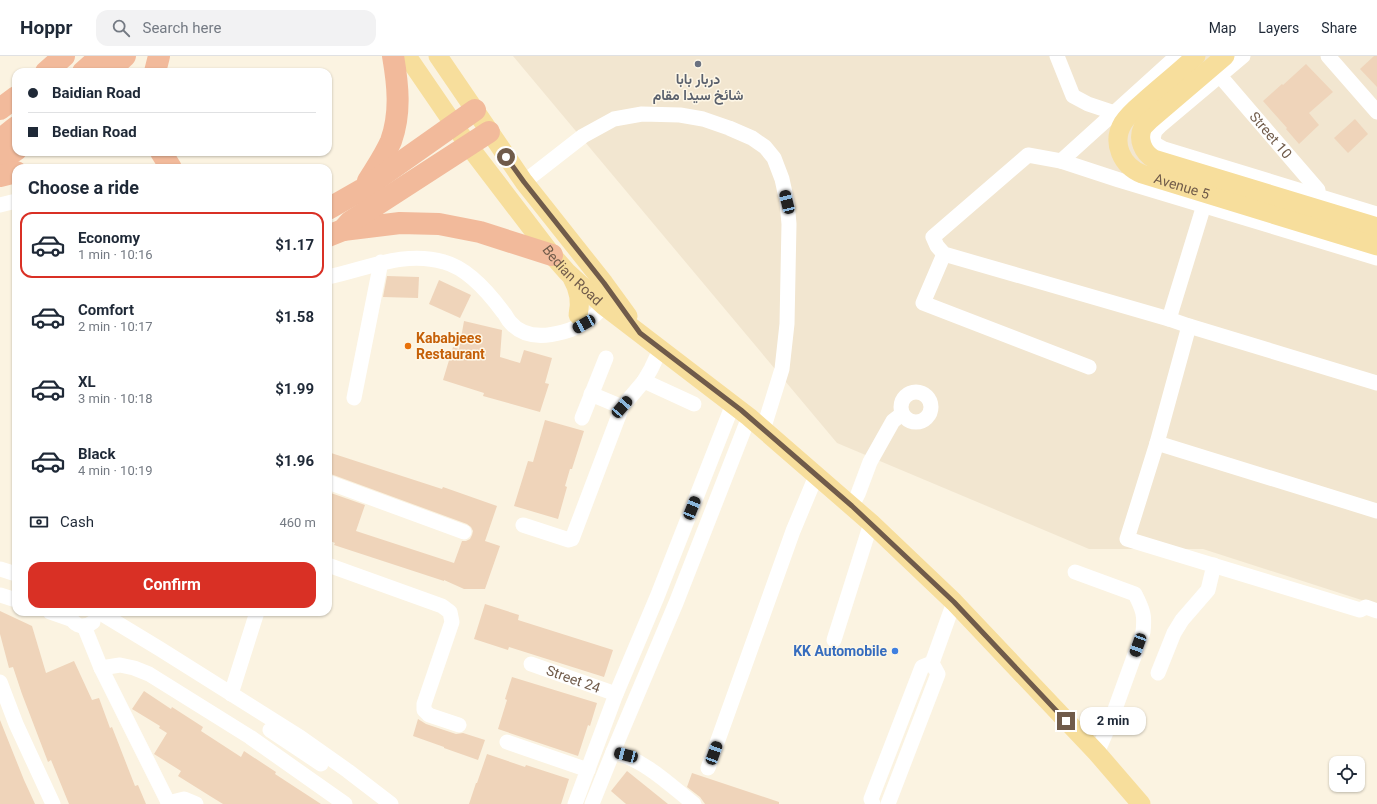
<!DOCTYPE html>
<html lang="en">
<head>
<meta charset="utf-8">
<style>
  body { margin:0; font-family:Roboto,Vazirmatn,sans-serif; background:#f2f2f3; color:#1f2937; height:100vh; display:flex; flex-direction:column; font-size:15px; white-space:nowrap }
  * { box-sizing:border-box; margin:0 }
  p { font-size:13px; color:#747a83 }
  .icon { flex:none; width:22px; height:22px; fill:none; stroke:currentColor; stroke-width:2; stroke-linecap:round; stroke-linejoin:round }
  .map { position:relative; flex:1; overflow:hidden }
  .details { position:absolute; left:12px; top:108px; width:320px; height:452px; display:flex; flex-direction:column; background:#fff; border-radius:12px; box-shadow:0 1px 3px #0004 }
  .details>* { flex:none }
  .guide { position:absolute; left:12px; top:12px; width:320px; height:88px; border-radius:12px; box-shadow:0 1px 3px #0004; display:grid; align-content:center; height:88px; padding:0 16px; background:#fff }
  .buttons { position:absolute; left:1329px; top:700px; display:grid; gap:8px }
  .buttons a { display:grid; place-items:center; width:36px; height:36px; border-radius:8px; background:#fff; box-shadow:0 1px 3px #0004; font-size:20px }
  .end { position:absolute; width:18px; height:18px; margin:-9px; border:5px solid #705b4a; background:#fff; box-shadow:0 0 0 2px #fff }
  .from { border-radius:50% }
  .bubble { position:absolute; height:28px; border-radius:12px; background:#fff; box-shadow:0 1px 3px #0004; font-size:13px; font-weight:700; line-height:28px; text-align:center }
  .car { position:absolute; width:12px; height:24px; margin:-12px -6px; border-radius:5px; box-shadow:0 0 3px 1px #0007; background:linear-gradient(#222 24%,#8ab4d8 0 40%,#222 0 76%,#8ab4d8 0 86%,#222 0) }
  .guide b { display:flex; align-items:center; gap:14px; height:38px; font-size:15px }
  .guide b+b { border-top:1px solid #e0e1e3 }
  .guide i { width:10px; height:10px; background:#1f2937 }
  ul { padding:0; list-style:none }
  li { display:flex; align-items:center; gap:12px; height:66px; margin:0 8px 6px; padding:0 8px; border:2px solid transparent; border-radius:12px }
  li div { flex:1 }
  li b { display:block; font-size:15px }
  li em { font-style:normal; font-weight:700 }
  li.current { border-color:#d93025 }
  li>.icon { width:36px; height:36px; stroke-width:1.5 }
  h2 { padding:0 16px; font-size:18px; line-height:48px }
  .pay { display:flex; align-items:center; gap:10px; height:44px; padding:0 16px; font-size:15px }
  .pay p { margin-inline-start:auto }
  .action { display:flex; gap:8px; margin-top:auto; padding:8px 16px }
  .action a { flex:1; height:46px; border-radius:12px; background:#d93025; color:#fff; font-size:16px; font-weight:700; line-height:46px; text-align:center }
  header { display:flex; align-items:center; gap:24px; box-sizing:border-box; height:56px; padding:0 20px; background:#fff; border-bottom:1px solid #e0e1e3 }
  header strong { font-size:19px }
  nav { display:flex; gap:22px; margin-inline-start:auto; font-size:14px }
  .search { width:280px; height:36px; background:#f2f2f3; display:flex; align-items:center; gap:10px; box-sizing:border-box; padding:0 14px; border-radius:12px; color:#747a83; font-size:15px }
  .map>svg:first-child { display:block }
</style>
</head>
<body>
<header>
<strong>Hoppr</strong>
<div class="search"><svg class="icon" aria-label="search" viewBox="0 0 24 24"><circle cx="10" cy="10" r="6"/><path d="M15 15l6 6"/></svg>Search here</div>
<nav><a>Map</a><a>Layers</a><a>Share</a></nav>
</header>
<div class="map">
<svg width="1377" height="748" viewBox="0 0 1377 748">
  <rect width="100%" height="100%" fill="#fbf3e1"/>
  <polygon fill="#f2e6d0" points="513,0 1377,0 1377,549 1203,493 1089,493 837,387"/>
  <g fill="#efd4ba">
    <polygon points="1374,0 1377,0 1377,31 1360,13"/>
    <polygon points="1306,8 1333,36 1309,57 1319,69 1299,88 1286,73 1287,72 1263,45 1282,28 1283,29"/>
    <polygon points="1355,63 1368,78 1348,97 1334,82"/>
    <polygon points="387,220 419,221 418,242 383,241"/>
    <polygon points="439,224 471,239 460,262 429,248"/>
    <polygon points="464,265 502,274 500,301 520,307 524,294 552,302 545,327 549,328 540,356 483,340 484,337 443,324 453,291 459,293"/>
    <polygon points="545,364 584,375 572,413 570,413 565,430 567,431 558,463 514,450 528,405 533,406"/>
    <polygon points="328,396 442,433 443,431 497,450 485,485 500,490 485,533 464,533 444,524 444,525 334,489 335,487 328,484 328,436 365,449 356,475 454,507 462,485 466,485 470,483 472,479 473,475 471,471 467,468 328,417"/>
    <polygon points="485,548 519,559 518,564 613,594 604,621 509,591 508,594 474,583"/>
    <polygon points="0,555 32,570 46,617 74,605 92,644 99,642 110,672 112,671 135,730 138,729 146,748 69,748 51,704 48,706 22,638 13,611 9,612 0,578"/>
    <polygon points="512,621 597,647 590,670 588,669 578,700 498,673 507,644 505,643"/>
    <polygon points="144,635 171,653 172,651 203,671 201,675 241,701 244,695 276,716 275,718 321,748 223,748 210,740 178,720 181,715 154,698 167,677 159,672 160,670 132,653"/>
    <polygon points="418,663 426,668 456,678 463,677 485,684 478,704 444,692 444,691 413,680"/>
    <polygon points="0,664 24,724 35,748 0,748"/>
    <polygon points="487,698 525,711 526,709 569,723 561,748 469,748 476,727 477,727"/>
    <polygon points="627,715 668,748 626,748 611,735"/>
    <polygon points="692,717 779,746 779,748 705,748 700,741 687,731"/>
  </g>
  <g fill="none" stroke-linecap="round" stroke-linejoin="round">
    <g stroke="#fff" stroke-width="15">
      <polyline points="1057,0 1073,40 1088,48 1121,59"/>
      <polyline points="1177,0 1061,105 1119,124 1377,202"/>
      <polyline points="1243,0 1161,69 1155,75 1153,82 1155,88 1164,93 1377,158"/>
      <polyline points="1328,0 1377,56"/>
      <path id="s1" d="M1220,20L1318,134L1317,140"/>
      <polyline points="1061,105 1028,99 933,181 937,190 944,198 1169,263 1189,270 1377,327"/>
      <polyline points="524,126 583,80 614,63 642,58 680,59 703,63 729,72 752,82 765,91 774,102 782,123 787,146 789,168 787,268 782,313 763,374"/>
      <polyline points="0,149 16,145"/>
      <polyline points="944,198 923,247 1089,311"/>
      <path d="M328,221C367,213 404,194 444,206C467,212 489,237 503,256C506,259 507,263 510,266C524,283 545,281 563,276C585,270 598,259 610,241"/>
      <polyline points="1169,263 1204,149"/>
      <polyline points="1189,270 1157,387 1127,483 1360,554 1366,551 1377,555"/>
      <polyline points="644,325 694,348"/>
      <circle cx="916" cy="351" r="15"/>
      <polyline points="591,338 622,351"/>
      <polyline points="354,342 381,206"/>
      <polyline points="582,362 606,302"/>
      <polyline points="1157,387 1377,455"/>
      <polyline points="328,426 464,476"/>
      <polyline points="852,450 858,438 870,406 893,365 902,358"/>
      <polyline points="523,469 569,484 572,483 622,351 644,325 651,313 660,294"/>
      <polyline points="328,509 442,550 450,556 452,566 424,648 424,654 429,659 459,669"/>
      <polyline points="0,513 16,518"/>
      <path d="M1075,516L1135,538C1143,554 1145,559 1143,576L1110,667L1097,697"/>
      <polyline points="0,539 16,544"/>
      <polyline points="50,556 70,563"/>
      <path d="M68,556C72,568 82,575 93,566"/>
      <polyline points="99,556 160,593 300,681 348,715 391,748"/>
      <polyline points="84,570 101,612 169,748"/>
      <polyline points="834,584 871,467"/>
      <path id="s2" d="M531,608L616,638"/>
      <polyline points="101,612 120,609 134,612 149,618 250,681 345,748"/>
      <polyline points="1158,617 1174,577 1182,564 1208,534 1214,509"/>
      <polyline points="0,626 16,668 53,748"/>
      <polyline points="231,638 257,556"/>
      <polyline points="270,674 321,708"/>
      <polyline points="507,686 588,714"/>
      <path d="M613,696C645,704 669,728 694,748"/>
      <polyline points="708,712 793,475 816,420"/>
      <polyline points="168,747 184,743 196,748"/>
      <polyline points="575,748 616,638 657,541 733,348"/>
      <polyline points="592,748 613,696 676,547 749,361"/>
      <polyline points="873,748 871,743 922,611 932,607"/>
      <polyline points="888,748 938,618 932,607 954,546"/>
    </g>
    <g stroke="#f7de9c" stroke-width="19">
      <path id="s3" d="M407,0L468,89L552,199L567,216L604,250L749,361L871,467L954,546L1097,697L1141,748"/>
      <polyline points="438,0 524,126 604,227 628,260"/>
      <path id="s4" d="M1196,0C1181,14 1165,27 1149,41C1140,49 1129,57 1123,67C1111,87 1122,110 1142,118L1377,190"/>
      <path d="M1225,0L1150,64C1148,66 1145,69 1143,71C1137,83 1143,97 1154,103L1377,171"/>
      <path d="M572,222C579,234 581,246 578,259"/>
    </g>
    <g stroke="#f2ba9b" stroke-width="22">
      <polyline points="46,16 64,0"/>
      <polyline points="83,16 101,0"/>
      <polyline points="108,16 125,0"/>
      <polyline points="155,16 159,0"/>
      <polyline points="0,53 16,41"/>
      <polyline points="0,84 16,71"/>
      <polyline points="161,96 171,112"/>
      <polyline points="0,105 16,94"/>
      <polyline points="0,120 16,116"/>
      <path d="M368,125C376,112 385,99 391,85C401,57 398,29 393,0"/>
      <polyline points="328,153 363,133 475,54"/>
      <polyline points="343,174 400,167 439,168 480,176 552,199"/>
      <polyline points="328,180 343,174 350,166 489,76"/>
    </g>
  </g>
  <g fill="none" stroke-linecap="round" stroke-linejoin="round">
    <polyline stroke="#705b4a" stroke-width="5" points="506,101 524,126 604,227 640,277 741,354 852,450 954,546 1066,665"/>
  </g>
  <circle fill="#6b7280" stroke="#fef7e7" stroke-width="1.5" cx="698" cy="8" r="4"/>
  <circle fill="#e8710a" stroke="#fef7e7" stroke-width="1.5" cx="408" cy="290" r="4"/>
  <circle fill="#3f7fe0" stroke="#fef7e7" stroke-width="1.5" cx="895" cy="595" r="4"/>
  <g text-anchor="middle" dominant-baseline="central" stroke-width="3" stroke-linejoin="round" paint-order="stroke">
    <g font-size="14" font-weight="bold" fill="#5b616d" stroke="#fef7e7">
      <text x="698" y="23">دربار بابا<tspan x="698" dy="16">شائخ سیدا مقام</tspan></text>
    </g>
    <g font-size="14" fill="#705b4a" stroke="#fef7e7">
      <text stroke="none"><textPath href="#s1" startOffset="78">Street 10</textPath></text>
      <text stroke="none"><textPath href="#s4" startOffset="203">Avenue 5</textPath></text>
      <text stroke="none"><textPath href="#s3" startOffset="275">Bedian Road</textPath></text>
      <text stroke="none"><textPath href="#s2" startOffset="45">Street 24</textPath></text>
    </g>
    <g font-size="14" font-weight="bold" fill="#c56008" stroke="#fef7e7" text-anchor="start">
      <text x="416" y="282">Kababjees<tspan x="416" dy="16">Restaurant</tspan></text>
    </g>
    <g font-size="14" font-weight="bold" fill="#366cbe" stroke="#fef7e7" text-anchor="end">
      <text x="887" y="595">KK Automobile</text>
    </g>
  </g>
</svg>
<div class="buttons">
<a><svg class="icon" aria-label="locate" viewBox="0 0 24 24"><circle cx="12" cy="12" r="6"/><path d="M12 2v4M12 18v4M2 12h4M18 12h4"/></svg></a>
</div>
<i class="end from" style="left:506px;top:101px"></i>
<i class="end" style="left:1066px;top:665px"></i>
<div class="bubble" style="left:1080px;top:651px;width:66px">2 min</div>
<i class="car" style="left:787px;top:146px;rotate:346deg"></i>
<i class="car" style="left:584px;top:268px;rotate:241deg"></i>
<i class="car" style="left:622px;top:351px;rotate:41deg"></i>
<i class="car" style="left:692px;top:452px;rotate:22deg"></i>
<i class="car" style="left:1138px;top:589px;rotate:200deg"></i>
<i class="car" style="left:714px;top:697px;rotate:20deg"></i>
<i class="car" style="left:626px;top:699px;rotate:285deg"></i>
<div class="guide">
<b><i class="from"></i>Baidian Road</b>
<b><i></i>Bedian Road</b>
</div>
<section class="details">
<h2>Choose a ride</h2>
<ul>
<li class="current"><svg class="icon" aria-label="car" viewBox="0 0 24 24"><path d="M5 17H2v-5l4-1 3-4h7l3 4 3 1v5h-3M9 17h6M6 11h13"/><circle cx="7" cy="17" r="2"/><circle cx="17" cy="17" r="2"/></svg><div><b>Economy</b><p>1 min · 10:16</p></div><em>$1.17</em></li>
<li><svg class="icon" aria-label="car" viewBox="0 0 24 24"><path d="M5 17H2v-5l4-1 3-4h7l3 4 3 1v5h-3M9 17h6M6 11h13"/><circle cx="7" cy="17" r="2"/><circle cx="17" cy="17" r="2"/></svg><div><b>Comfort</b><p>2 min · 10:17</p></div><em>$1.58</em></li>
<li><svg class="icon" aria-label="car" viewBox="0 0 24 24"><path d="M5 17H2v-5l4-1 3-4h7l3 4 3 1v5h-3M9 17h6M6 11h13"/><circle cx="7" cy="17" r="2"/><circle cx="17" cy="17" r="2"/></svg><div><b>XL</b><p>3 min · 10:18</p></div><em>$1.99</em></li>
<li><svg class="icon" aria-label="car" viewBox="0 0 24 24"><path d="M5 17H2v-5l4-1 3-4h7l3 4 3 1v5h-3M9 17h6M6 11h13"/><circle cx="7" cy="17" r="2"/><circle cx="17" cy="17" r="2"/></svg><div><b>Black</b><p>4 min · 10:19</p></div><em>$1.96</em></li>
</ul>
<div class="pay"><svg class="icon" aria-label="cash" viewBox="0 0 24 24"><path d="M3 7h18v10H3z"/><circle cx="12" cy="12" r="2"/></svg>Cash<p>460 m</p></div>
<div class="action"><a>Confirm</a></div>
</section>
</div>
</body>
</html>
